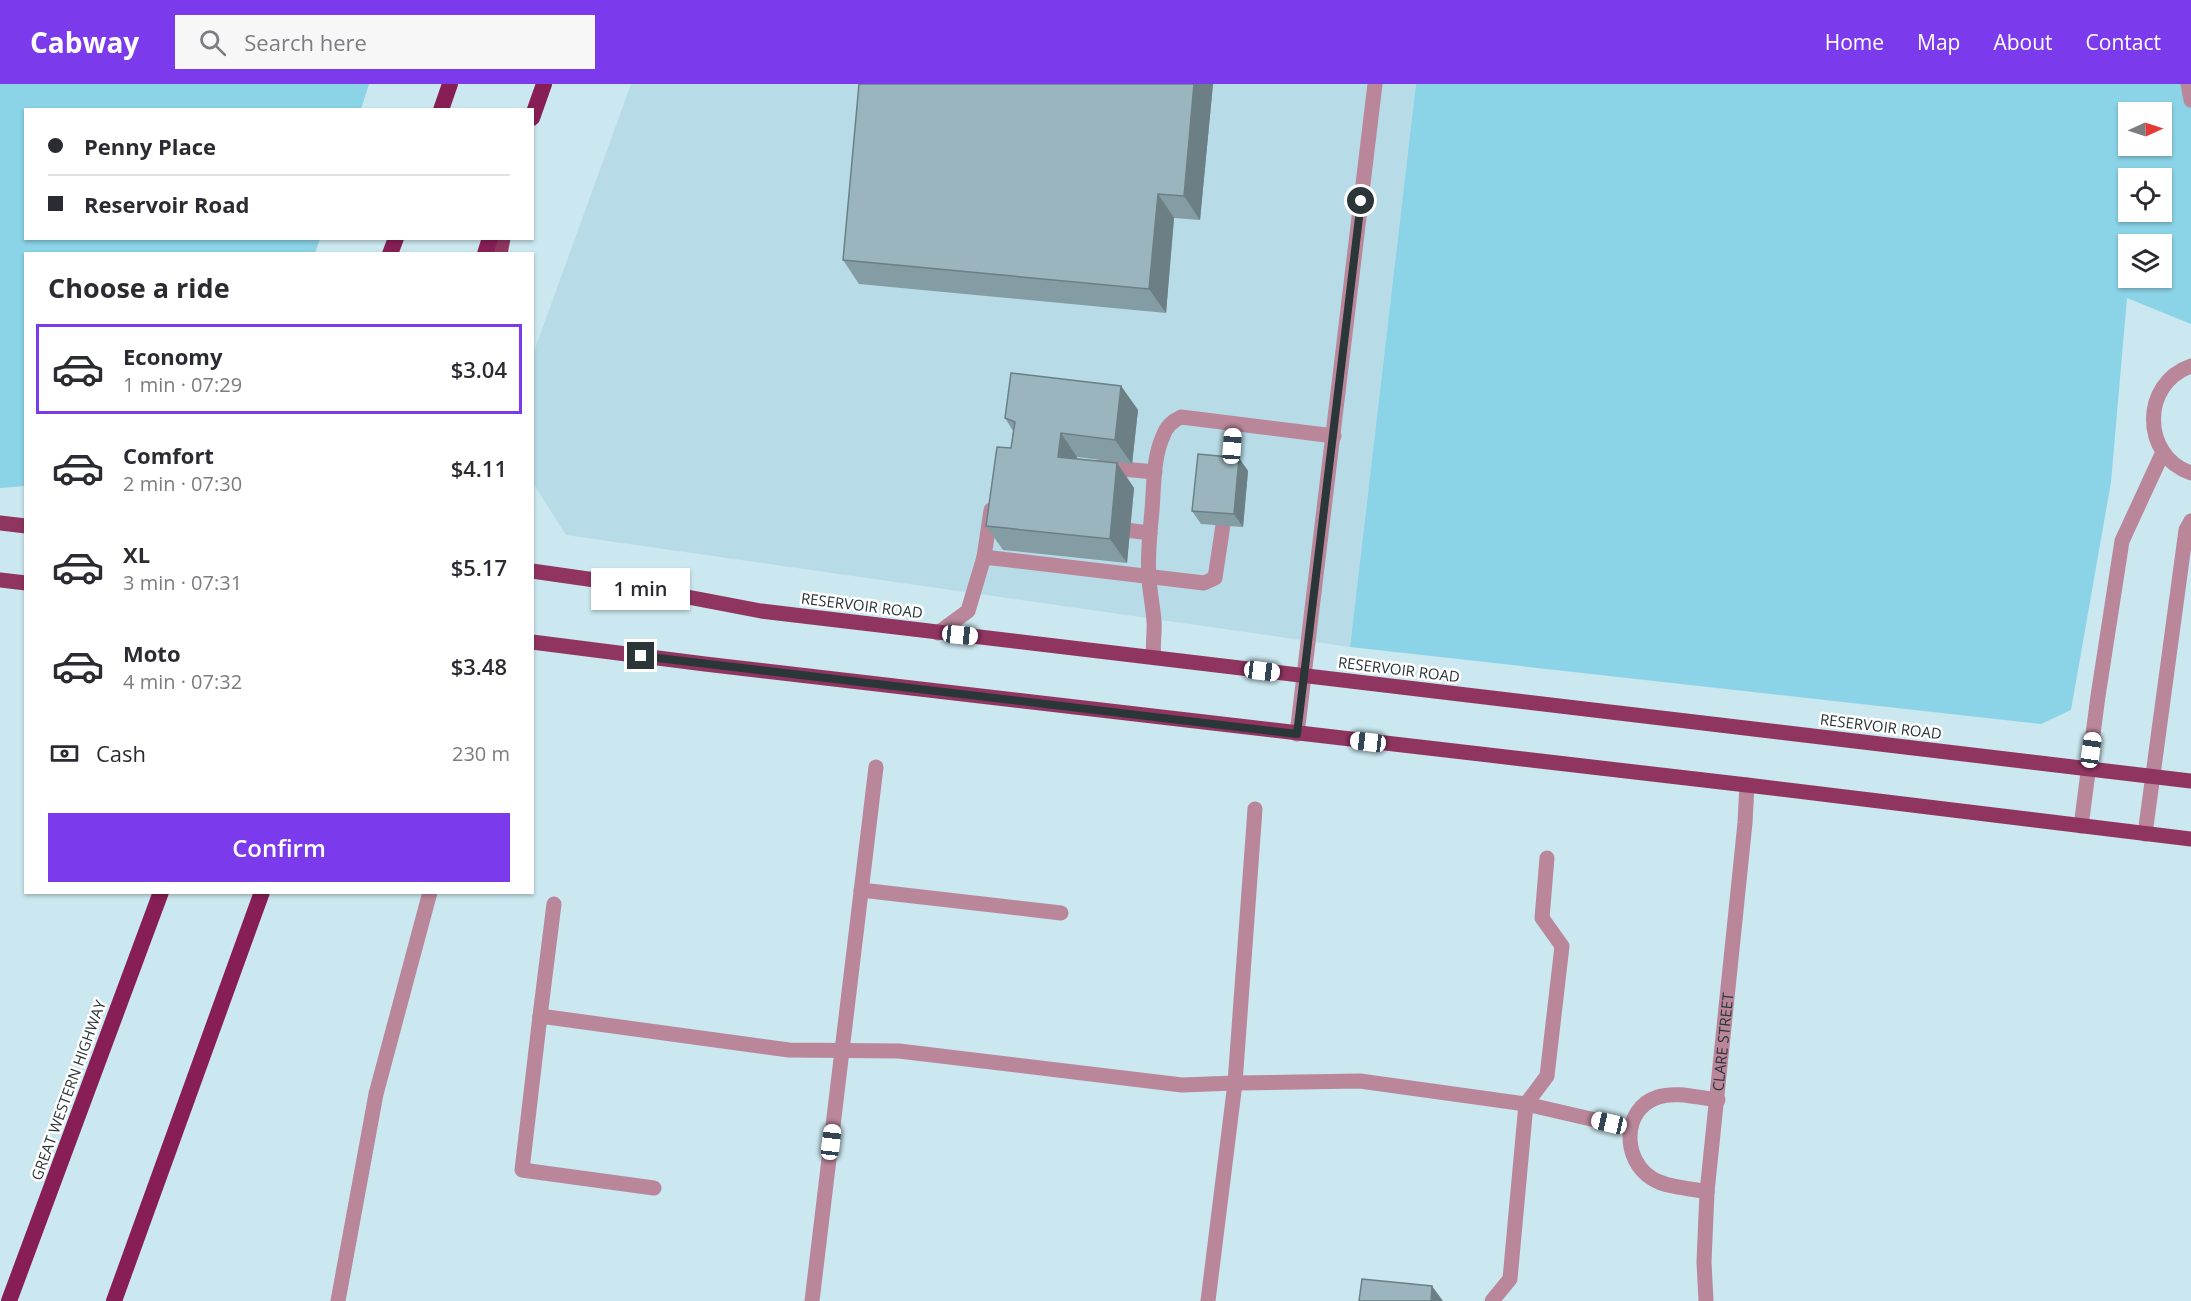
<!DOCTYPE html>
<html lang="en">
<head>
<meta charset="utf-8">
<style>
  body { margin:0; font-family:"Open Sans",sans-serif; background:#f7f7f7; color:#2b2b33; height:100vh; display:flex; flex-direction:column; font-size:22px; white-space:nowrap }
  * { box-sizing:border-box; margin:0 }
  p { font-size:20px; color:#7c7c81 }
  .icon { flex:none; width:33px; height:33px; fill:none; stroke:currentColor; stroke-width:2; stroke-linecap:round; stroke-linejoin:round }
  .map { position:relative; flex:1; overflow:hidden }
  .side { position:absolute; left:24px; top:168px; width:510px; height:642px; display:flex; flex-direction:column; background:#fff; border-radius:0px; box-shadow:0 2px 4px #0004 }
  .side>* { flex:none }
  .hud { position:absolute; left:24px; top:24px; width:510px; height:132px; border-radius:0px; box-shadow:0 2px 4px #0004; display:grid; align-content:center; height:132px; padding:0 24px; background:#fff }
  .needle { width:39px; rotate:87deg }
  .fabs { position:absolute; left:2118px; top:18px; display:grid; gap:12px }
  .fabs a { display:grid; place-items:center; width:54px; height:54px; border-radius:0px; background:#fff; box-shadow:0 2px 4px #0004; font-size:30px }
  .end { position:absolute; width:27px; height:27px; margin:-14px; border:8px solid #2b3639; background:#fff; box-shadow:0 0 0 3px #fff }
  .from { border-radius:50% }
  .bubble { position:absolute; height:42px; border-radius:0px; background:#fff; box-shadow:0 2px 4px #0004; font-size:20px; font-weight:600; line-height:42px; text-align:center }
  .car { position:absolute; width:18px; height:36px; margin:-18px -9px; border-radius:8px; box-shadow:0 0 4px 2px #0007; background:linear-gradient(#fff 24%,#345 0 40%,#fff 0 76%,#345 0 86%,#fff 0) }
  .hud b { display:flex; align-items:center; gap:21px; height:57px; font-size:22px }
  .hud b+b { border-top:2px solid #e1e1e2 }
  .hud i { width:15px; height:15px; background:#2b2b33 }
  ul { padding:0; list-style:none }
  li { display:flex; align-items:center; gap:18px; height:90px; margin:0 12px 9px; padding:0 12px; border:3px solid transparent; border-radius:0px }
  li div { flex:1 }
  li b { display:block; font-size:22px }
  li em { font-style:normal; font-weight:600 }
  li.current { border-color:#7c3aed }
  li>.icon { width:54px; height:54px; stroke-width:1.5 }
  h2 { padding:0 24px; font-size:27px; line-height:72px }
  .pay { display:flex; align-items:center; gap:15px; height:66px; padding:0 24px; font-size:22px }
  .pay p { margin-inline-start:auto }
  .button { display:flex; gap:12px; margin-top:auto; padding:12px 24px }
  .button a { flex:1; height:69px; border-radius:0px; background:#7c3aed; color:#fff; font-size:24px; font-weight:600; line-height:69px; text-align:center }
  header { display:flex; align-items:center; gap:36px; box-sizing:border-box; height:84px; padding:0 30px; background:#7c3aed; color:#fff }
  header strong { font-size:28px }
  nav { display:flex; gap:33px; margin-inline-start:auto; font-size:21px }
  .search { width:420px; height:54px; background:#f7f7f7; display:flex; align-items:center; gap:15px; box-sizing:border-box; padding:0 21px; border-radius:0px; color:#7c7c81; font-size:22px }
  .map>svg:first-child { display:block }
</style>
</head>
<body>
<header>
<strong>Cabway</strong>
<div class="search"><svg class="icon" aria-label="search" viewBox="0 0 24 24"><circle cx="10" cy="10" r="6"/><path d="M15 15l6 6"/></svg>Search here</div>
<nav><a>Home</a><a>Map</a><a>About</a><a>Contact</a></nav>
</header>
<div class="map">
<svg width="2191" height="1217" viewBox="0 0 2191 1217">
  <rect width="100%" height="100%" fill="#cbe7ef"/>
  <polygon fill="#b7dce7" points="631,0 1416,0 1350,563 566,451 533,399 532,273"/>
  <g fill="#8bd3e7" fill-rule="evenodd">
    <polygon points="0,0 369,0 361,25 26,26 26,154 320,155 315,169 26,170 25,402 0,404"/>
    <path d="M1416,0H2191V240L2127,214L2111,398L2071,626L2041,640L1350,563ZM2128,28H2162V62H2128ZM2128,94H2162V128H2128ZM2128,160H2162V194H2128Z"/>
  </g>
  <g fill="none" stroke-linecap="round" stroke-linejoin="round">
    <g stroke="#ba869a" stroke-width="15">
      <polyline points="2188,0 2191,16"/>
      <path d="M2191,282C2141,299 2141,372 2191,389"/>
      <polyline points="1100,383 1155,388"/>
      <polyline points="1230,385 1233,340"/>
      <polyline points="1110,444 1150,449"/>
      <polyline points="984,473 1204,499 1215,494 1223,441"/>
      <polyline points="938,549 968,527 984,473 991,426"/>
      <path d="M1154,573C1152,561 1155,550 1154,537C1153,523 1150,509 1149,495C1147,473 1150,448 1152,426C1154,402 1153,374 1163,352C1166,343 1172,337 1181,333L1334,352"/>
      <polyline points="2081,742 2098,612 2122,457 2163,368"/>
      <polyline points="2145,750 2186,446 2191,437"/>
      <polyline points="861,806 1061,829"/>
      <polyline points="540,932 554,820"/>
      <polyline points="654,1104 522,1086 540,932 789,966 899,967 1182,1001 1235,999 1360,997 1526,1020 1630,1044"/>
      <path d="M1707,1108C1690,1104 1668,1104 1653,1095C1622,1077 1621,1025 1658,1013C1676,1007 1699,1014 1718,1016"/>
      <polyline points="338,1217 376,1010 430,808"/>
      <polyline points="812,1217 876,683"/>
      <polyline points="1208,1217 1235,999 1255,725"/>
      <polyline points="1492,1217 1510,1195 1526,1020 1547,992 1562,862 1542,834 1547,774"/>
    </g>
    <g stroke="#ba869a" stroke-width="15">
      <polyline points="1297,650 1375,0"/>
      <path id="s1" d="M1706,1217L1704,1178L1707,1108L1745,739L1747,701"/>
    </g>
    <g stroke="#903560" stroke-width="15">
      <polyline points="500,170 503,154"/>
      <polyline points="0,439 26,442"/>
      <polyline points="532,487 609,498 761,527 2191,697"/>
      <polyline points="0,496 26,499"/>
      <polyline points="532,558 705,580 1747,701 2191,755"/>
    </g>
    <g stroke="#871f56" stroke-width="16">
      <polyline points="441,26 450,0"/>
      <polyline points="532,34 544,0"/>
      <polyline points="390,170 396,154"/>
      <polyline points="485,170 490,154"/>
      <polyline points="9,1217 161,808"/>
      <polyline points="114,1217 262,808"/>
    </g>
  </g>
  <g fill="#849ca3">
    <polygon points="1213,0 1200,136 1174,134 1166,229 859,200 843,176"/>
    <polygon points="1121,302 1138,326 1132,380 1077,373 1077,375 1117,379 1134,404 1127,479 1003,466 986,442 1011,364 1013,347 1005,334"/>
    <polygon points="1239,374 1248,387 1243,443 1201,440 1192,427"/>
  </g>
  <g fill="#6c7f84">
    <polygon points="1194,0 1213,0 1200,136 1184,112"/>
    <polygon points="1158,110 1174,134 1166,229 1149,205"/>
    <polygon points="1121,302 1138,326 1132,380 1115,356"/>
    <polygon points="1061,349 1077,373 1075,397 1058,373"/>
    <polygon points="1239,374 1248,387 1243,443 1234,430"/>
    <polygon points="1117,379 1134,404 1127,479 1110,455"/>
    <polygon points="1432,1202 1443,1217 1431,1217"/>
  </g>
  <g fill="#9ab5bd" stroke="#6c7f84" stroke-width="1.5">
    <polygon points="859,0 1194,0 1184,112 1158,110 1149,205 843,176"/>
    <polygon points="1011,289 1121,302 1115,356 1061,349 1058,373 1117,379 1110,455 986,442 997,363 1011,364 1015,338 1005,334"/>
    <polygon points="1198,370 1239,374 1234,430 1192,427"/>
    <polygon points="1362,1195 1432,1202 1431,1217 1359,1217"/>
  </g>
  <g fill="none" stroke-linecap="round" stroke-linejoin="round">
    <polyline stroke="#2b3639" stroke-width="8" points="641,572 1297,650 1361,117"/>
  </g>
  <g text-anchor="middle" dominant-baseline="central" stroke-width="5" stroke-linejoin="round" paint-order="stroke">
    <g font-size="15" fill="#2b3639" stroke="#fff">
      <text transform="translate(862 521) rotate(7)">RESERVOIR ROAD</text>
      <text transform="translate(1399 585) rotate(7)">RESERVOIR ROAD</text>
      <text transform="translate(1881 642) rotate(7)">RESERVOIR ROAD</text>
      <text stroke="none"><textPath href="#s1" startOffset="260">CLARE STREET</textPath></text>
      <text transform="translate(68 1006) rotate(-70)">GREAT WESTERN HIGHWAY</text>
    </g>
  </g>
</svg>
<div class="fabs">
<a><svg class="needle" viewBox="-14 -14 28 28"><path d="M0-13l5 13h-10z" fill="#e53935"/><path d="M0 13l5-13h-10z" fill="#7c7c81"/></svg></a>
<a><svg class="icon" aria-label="locate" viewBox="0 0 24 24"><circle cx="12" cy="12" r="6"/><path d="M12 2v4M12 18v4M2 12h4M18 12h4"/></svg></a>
<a><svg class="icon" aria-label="layers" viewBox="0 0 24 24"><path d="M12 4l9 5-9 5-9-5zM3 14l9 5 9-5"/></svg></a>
</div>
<i class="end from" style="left:1361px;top:117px"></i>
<i class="end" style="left:641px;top:572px"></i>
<div class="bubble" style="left:591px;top:484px;width:99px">1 min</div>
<i class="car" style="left:1232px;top:362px;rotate:4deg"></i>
<i class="car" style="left:960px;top:551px;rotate:96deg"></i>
<i class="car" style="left:1262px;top:587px;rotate:97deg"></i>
<i class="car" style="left:1368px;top:658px;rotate:277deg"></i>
<i class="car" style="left:2091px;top:666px;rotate:8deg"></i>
<i class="car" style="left:1609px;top:1039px;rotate:283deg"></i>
<i class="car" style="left:831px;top:1058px;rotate:7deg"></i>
<div class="hud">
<b><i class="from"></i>Penny Place</b>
<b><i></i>Reservoir Road</b>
</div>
<section class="side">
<h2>Choose a ride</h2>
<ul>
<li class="current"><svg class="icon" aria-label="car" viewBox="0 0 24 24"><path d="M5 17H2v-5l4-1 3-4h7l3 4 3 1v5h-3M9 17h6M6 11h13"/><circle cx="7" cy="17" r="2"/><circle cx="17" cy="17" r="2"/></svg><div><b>Economy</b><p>1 min · 07:29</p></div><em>$3.04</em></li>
<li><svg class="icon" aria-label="car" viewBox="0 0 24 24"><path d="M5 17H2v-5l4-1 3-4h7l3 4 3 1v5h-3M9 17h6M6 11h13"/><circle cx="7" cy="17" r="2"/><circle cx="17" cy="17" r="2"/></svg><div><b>Comfort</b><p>2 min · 07:30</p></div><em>$4.11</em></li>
<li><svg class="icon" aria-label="car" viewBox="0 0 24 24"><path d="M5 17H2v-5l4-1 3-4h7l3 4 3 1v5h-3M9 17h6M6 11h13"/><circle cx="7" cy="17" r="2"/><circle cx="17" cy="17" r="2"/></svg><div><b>XL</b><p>3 min · 07:31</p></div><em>$5.17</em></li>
<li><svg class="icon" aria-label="car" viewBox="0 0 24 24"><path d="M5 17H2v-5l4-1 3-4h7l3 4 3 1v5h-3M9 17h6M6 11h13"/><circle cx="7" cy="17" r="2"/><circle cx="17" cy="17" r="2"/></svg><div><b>Moto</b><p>4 min · 07:32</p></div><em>$3.48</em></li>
</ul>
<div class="pay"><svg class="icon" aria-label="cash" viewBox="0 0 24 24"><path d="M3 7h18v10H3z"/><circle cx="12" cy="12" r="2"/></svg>Cash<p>230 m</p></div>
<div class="button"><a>Confirm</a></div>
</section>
</div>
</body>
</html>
